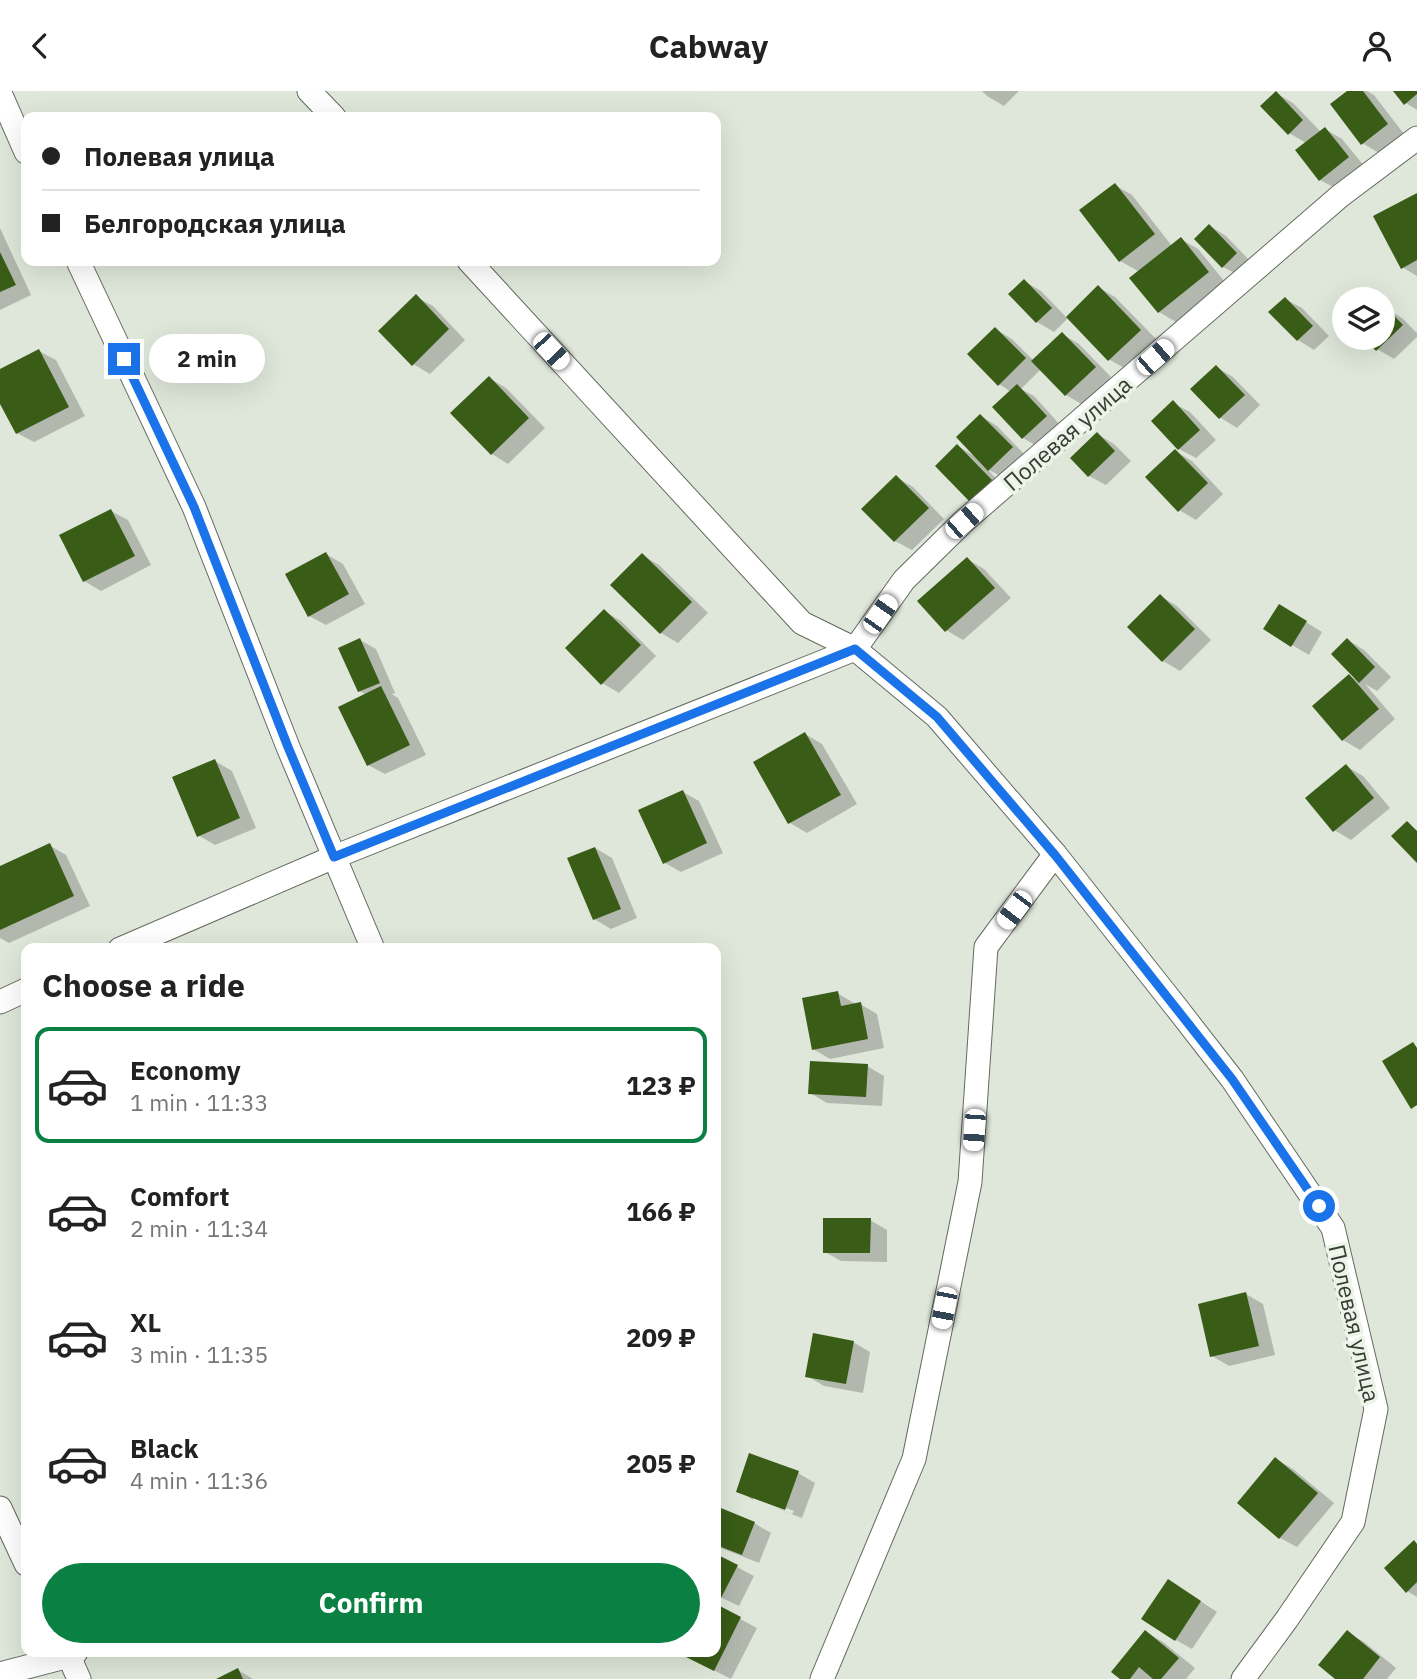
<!DOCTYPE html>
<html lang="en">
<head>
<meta charset="utf-8">
<style>
  body { margin:0; font-family:"IBM Plex Sans",sans-serif; background:#f2f2f2; color:#222; height:100vh; display:flex; flex-direction:column; font-size:26px; white-space:nowrap }
  * { box-sizing:border-box; margin:0 }
  p { font-size:23px; color:#767676 }
  .icon { flex:none; width:38px; height:38px; fill:none; stroke:currentColor; stroke-width:2; stroke-linecap:round; stroke-linejoin:round }
  .map { position:relative; flex:1; overflow:hidden }
  .side { position:absolute; left:21px; top:852px; width:700px; height:714px; display:flex; flex-direction:column; background:#fff; border-radius:14px; box-shadow:0 7px 28px #0002 }
  .side>* { flex:none }
  .top-card { position:absolute; left:21px; top:21px; width:700px; height:154px; border-radius:14px; box-shadow:0 7px 28px #0002; display:grid; align-content:center; height:154px; padding:0 21px; background:#fff }
  .buttons { position:absolute; left:1332px; top:196px; display:grid; gap:14px }
  .buttons a { display:grid; place-items:center; width:63px; height:63px; border-radius:50%; background:#fff; box-shadow:0 7px 28px #0002; font-size:35px }
  .end { position:absolute; width:32px; height:32px; margin:-16px; border:9px solid #1a73e8; background:#fff; box-shadow:0 0 0 4px #fff }
  .from { border-radius:50% }
  .bubble { position:absolute; height:49px; border-radius:24px; background:#fff; box-shadow:0 7px 28px #0002; font-size:23px; font-weight:700; line-height:49px; text-align:center }
  .car { position:absolute; width:21px; height:42px; margin:-21px -10px; border-radius:9px; box-shadow:0 0 5px 2px #0007; background:linear-gradient(#fff 24%,#345 0 40%,#fff 0 76%,#345 0 86%,#fff 0) }
  .top-card b { display:flex; align-items:center; gap:24px; height:66px; font-size:26px }
  .top-card b+b { border-top:2px solid #e0e0e0 }
  .top-card i { width:18px; height:18px; background:#222 }
  ul { padding:0; list-style:none }
  li { display:flex; align-items:center; gap:21px; height:116px; margin:0 14px 10px; padding:0 7px; border:4px solid transparent; border-radius:14px }
  li div { flex:1 }
  li b { display:block; font-size:26px }
  li em { font-style:normal; font-weight:700 }
  li.current { border-color:#0b8043 }
  li>.icon { width:63px; height:63px; stroke-width:1.5 }
  h2 { padding:0 21px; font-size:32px; line-height:84px }
  .cta { display:flex; gap:14px; margin-top:auto; padding:14px 21px }
  .cta a { flex:1; height:80px; border-radius:42px; background:#0b8043; color:#fff; font-size:28px; font-weight:700; line-height:80px; text-align:center }
  header { display:flex; justify-content:space-between; align-items:center; height:91px; padding:0 21px; background:#fff; font-size:32px; font-weight:700 }
  .map>svg:first-child { display:block }
</style>
</head>
<body>
<header><svg class="icon" aria-label="back" viewBox="0 0 24 24"><path d="M15 5l-7 7 7 7"/></svg>Cabway<svg class="icon" aria-label="person" viewBox="0 0 24 24"><circle cx="12" cy="8" r="4"/><path d="M4 21q1-7 8-7t8 7"/></svg></header>
<div class="map">
<svg width="1417" height="1588" viewBox="0 0 1417 1588">
  <rect width="100%" height="100%" fill="#dfe7da"/>
  <g fill="#0003">
    <polygon points="982,0 1019,0 1004,15 987,5"/>
    <polygon points="1350,0 1367,0 1374,4 1404,43 1379,62 1362,52"/>
    <polygon points="1395,0 1417,0 1417,19 1406,12"/>
    <polygon points="1276,2 1293,12 1321,41 1325,38 1342,48 1365,76 1337,98 1320,89 1306,52 1289,42"/>
    <polygon points="1115,94 1132,104 1172,155 1181,148 1198,158 1225,191 1176,231 1159,221 1140,181 1120,170"/>
    <polygon points="1417,104 1417,185 1402,176"/>
    <polygon points="1210,135 1226,145 1253,173 1240,185 1223,176"/>
    <polygon points="0,137 31,204 0,219"/>
    <polygon points="1024,190 1041,200 1067,227 1098,196 1115,206 1157,249 1126,278 1110,269 1069,226 1054,241 1037,231 1011,203"/>
    <polygon points="416,206 433,215 465,249 430,283 413,273"/>
    <polygon points="1285,208 1302,217 1329,245 1314,259 1298,249"/>
    <polygon points="1385,217 1402,227 1417,242 1417,246 1394,268 1377,258 1366,247 1382,247"/>
    <polygon points="995,238 1012,248 1034,270 1062,243 1079,253 1111,286 1083,314 1066,304 1041,278 1021,298 1034,305 1062,336 1040,357 1023,347 1011,301 999,293"/>
    <polygon points="39,260 56,269 85,325 34,351 17,342 0,309 0,280"/>
    <polygon points="1216,276 1233,286 1260,314 1237,337 1221,327 1193,298"/>
    <polygon points="489,287 506,297 545,337 508,373 492,363"/>
    <polygon points="1173,312 1190,321 1216,349 1196,367 1179,358"/>
    <polygon points="981,325 997,335 1028,367 1006,388 987,378 1008,400 987,419 937,375 958,355 976,366"/>
    <polygon points="1097,343 1114,353 1131,370 1106,394 1089,385"/>
    <polygon points="1175,360 1192,370 1223,403 1196,429 1179,419"/>
    <polygon points="896,386 913,396 944,428 912,459 895,450"/>
    <polygon points="111,420 128,429 151,474 101,500 84,490"/>
    <polygon points="326,463 343,473 365,513 326,534 309,525"/>
    <polygon points="642,464 659,474 708,522 678,552 661,542 613,494"/>
    <polygon points="967,468 984,478 1011,507 963,549 946,539"/>
    <polygon points="1160,505 1177,515 1211,549 1180,580 1163,570"/>
    <polygon points="604,520 621,530 656,565 619,602 602,592"/>
    <polygon points="1296,525 1322,541 1309,564 1292,554"/>
    <polygon points="360,549 376,558 395,602 392,603 398,607 426,664 385,683 368,674 367,604 359,600"/>
    <polygon points="1348,549 1364,559 1391,586 1377,600 1365,593 1395,628 1360,659 1343,649 1349,585 1361,591 1334,563"/>
    <polygon points="805,643 822,653 857,713 807,742 790,732"/>
    <polygon points="215,670 232,680 256,737 215,754 198,744"/>
    <polygon points="1346,675 1363,685 1390,717 1351,749 1334,739"/>
    <polygon points="683,701 699,710 723,762 681,781 665,772"/>
    <polygon points="49,754 66,764 90,815 9,852 0,847 0,777"/>
    <polygon points="595,757 612,767 637,827 611,838 594,828"/>
    <polygon points="837,902 854,912 855,914 860,913 877,923 884,957 830,968 813,958"/>
    <polygon points="867,975 884,985 882,1015 827,1012 810,1002"/>
    <polygon points="870,1129 887,1139 887,1171 841,1170 825,1161"/>
    <polygon points="1246,1203 1263,1213 1275,1264 1229,1275 1212,1265"/>
    <polygon points="853,1251 870,1261 863,1302 824,1295 807,1285"/>
    <polygon points="1276,1368 1293,1378 1334,1412 1297,1456 1280,1447 1239,1412"/>
    <polygon points="798,1382 815,1392 802,1427 754,1409 792,1423 794,1420 753,1405 753,1409 738,1400"/>
    <polygon points="716,1417 754,1432 771,1442 759,1472 716,1455"/>
    <polygon points="1417,1453 1417,1506 1407,1500"/>
    <polygon points="716,1465 754,1485 739,1515 716,1504"/>
    <polygon points="1185,1500 1217,1521 1192,1558 1176,1549"/>
    <polygon points="716,1515 757,1537 731,1588 678,1561 716,1561"/>
    <polygon points="1146,1541 1163,1551 1195,1577 1186,1588 1123,1588"/>
    <polygon points="1347,1541 1364,1551 1396,1577 1387,1588 1338,1588"/>
    <polygon points="238,1579 253,1588 220,1588"/>
  </g>
  <g fill="#395c16">
    <polygon points="1276,0 1303,29 1288,44 1260,15"/>
    <polygon points="1347,0 1363,0 1388,33 1361,54 1330,13"/>
    <polygon points="1393,0 1417,0 1417,3 1404,14"/>
    <polygon points="1325,36 1349,66 1319,90 1295,59"/>
    <polygon points="1115,92 1155,143 1119,171 1079,119"/>
    <polygon points="1417,102 1417,169 1401,178 1373,125"/>
    <polygon points="1209,133 1237,162 1222,177 1194,148"/>
    <polygon points="1181,146 1209,181 1158,222 1129,187"/>
    <polygon points="0,161 16,194 0,201"/>
    <polygon points="1024,188 1052,217 1036,232 1008,203"/>
    <polygon points="1098,194 1141,239 1108,270 1066,226"/>
    <polygon points="416,203 449,238 412,275 378,240"/>
    <polygon points="1285,206 1313,235 1297,250 1268,221"/>
    <polygon points="1385,215 1403,234 1376,260 1364,247 1382,247 1382,217"/>
    <polygon points="995,236 1026,267 998,295 967,263"/>
    <polygon points="1062,241 1096,276 1065,305 1031,270"/>
    <polygon points="39,258 69,316 16,343 0,313 0,278"/>
    <polygon points="1216,274 1245,304 1219,328 1190,298"/>
    <polygon points="489,285 529,327 491,364 450,322"/>
    <polygon points="1017,293 1047,325 1022,348 992,316"/>
    <polygon points="1173,309 1200,339 1178,359 1151,330"/>
    <polygon points="980,323 1013,356 988,380 956,346"/>
    <polygon points="1097,341 1115,360 1088,386 1070,367"/>
    <polygon points="957,353 992,389 970,411 935,375"/>
    <polygon points="1175,358 1208,392 1178,421 1145,386"/>
    <polygon points="896,384 929,417 894,451 861,418"/>
    <polygon points="111,418 135,465 83,491 59,444"/>
    <polygon points="326,461 349,503 308,526 285,483"/>
    <polygon points="642,462 692,511 660,543 610,494"/>
    <polygon points="967,466 995,497 945,541 917,510"/>
    <polygon points="1160,503 1195,538 1162,571 1127,536"/>
    <polygon points="1279,513 1307,530 1291,556 1263,538"/>
    <polygon points="604,518 641,554 601,594 565,557"/>
    <polygon points="360,547 380,592 358,601 338,557"/>
    <polygon points="1347,547 1375,576 1359,592 1331,563"/>
    <polygon points="1349,583 1379,618 1342,650 1312,615"/>
    <polygon points="381,595 410,654 367,675 338,616"/>
    <polygon points="805,641 841,704 788,733 753,671"/>
    <polygon points="215,668 240,727 197,746 172,686"/>
    <polygon points="1346,673 1374,707 1333,741 1305,707"/>
    <polygon points="683,699 707,752 663,773 638,719"/>
    <polygon points="1407,730 1417,740 1417,772 1391,745"/>
    <polygon points="50,752 74,805 0,839 0,775"/>
    <polygon points="595,756 621,818 593,829 567,767"/>
    <polygon points="838,900 841,915 861,911 868,948 812,959 802,907"/>
    <polygon points="1413,951 1417,957 1417,1014 1411,1018 1382,970"/>
    <polygon points="810,970 868,973 866,1006 808,1003"/>
    <polygon points="823,1127 871,1127 870,1162 823,1162"/>
    <polygon points="1246,1201 1259,1255 1210,1266 1198,1213"/>
    <polygon points="813,1242 854,1250 846,1293 805,1286"/>
    <polygon points="749,1362 799,1380 785,1419 736,1401"/>
    <polygon points="1275,1366 1318,1402 1279,1448 1237,1412"/>
    <polygon points="716,1415 755,1431 742,1464 716,1454"/>
    <polygon points="1414,1449 1417,1453 1417,1491 1406,1502 1384,1477"/>
    <polygon points="716,1463 738,1474 721,1507 716,1504"/>
    <polygon points="1168,1488 1201,1510 1175,1550 1141,1528"/>
    <polygon points="716,1513 741,1526 714,1580 676,1561 716,1561"/>
    <polygon points="1145,1539 1179,1567 1161,1588 1153,1588 1139,1576 1130,1588 1120,1588 1111,1581"/>
    <polygon points="1347,1539 1380,1566 1363,1588 1335,1588 1318,1574"/>
    <polygon points="238,1577 243,1588 216,1588"/>
  </g>
  <g fill="none" stroke-linecap="round" stroke-linejoin="round">
    <g stroke="#63695e" stroke-width="25">
      <g id="minor">
        <polyline points="309,0 334,26"/>
        <polyline points="0,2 26,61"/>
        <polyline points="78,170 194,416 288,656 373,858"/>
        <polyline points="469,170 802,532 855,558 937,626 1055,763 1176,916 1232,988 1333,1137 1376,1318 1353,1431 1287,1528 1243,1588"/>
        <polyline points="855,558 904,489 964,430 1340,105 1417,47"/>
        <polyline points="120,858 334,766 855,558"/>
        <polyline points="0,911 26,899"/>
        <polyline points="0,1417 26,1473"/>
        <polyline points="67,1561 79,1588"/>
        <polyline points="0,1583 69,1565 76,1561"/>
        <polyline points="822,1588 914,1368 970,1091 986,856 1055,763"/>
      </g>
    </g>
    <use href="#minor" stroke="#fff" stroke-width="23"/>
  </g>
  <g fill="none" stroke-linecap="round" stroke-linejoin="round">
    <polyline stroke="#1a73e8" stroke-width="9" points="124,268 194,416 288,656 334,766 855,558 937,626 1055,764 1232,988 1319,1115"/>
  </g>
  <g text-anchor="middle" dominant-baseline="central" stroke-width="7" stroke-linejoin="round" paint-order="stroke">
    <g font-size="23" fill="#383b36" stroke="#ecf4e7">
      <text transform="translate(1067 342) rotate(-41)">Полевая улица</text>
      <text transform="translate(1355 1232) rotate(77)">Полевая улица</text>
    </g>
  </g>
</svg>
<div class="buttons">
<a><svg class="icon" aria-label="layers" viewBox="0 0 24 24"><path d="M12 4l9 5-9 5-9-5zM3 14l9 5 9-5"/></svg></a>
</div>
<i class="end from" style="left:1319px;top:1115px"></i>
<i class="end" style="left:124px;top:268px"></i>
<div class="bubble" style="left:149px;top:243px;width:116px">2 min</div>
<i class="car" style="left:551px;top:260px;rotate:137deg"></i>
<i class="car" style="left:1155px;top:266px;rotate:49deg"></i>
<i class="car" style="left:964px;top:430px;rotate:49deg"></i>
<i class="car" style="left:880px;top:523px;rotate:35deg"></i>
<i class="car" style="left:1014px;top:819px;rotate:217deg"></i>
<i class="car" style="left:974px;top:1039px;rotate:184deg"></i>
<i class="car" style="left:944px;top:1217px;rotate:191deg"></i>
<div class="top-card">
<b><i class="from"></i>Полевая улица</b>
<b><i></i>Белгородская улица</b>
</div>
<section class="side">
<h2>Choose a ride</h2>
<ul>
<li class="current"><svg class="icon" aria-label="car" viewBox="0 0 24 24"><path d="M5 17H2v-5l4-1 3-4h7l3 4 3 1v5h-3M9 17h6M6 11h13"/><circle cx="7" cy="17" r="2"/><circle cx="17" cy="17" r="2"/></svg><div><b>Economy</b><p>1 min · 11:33</p></div><em>123 ₽</em></li>
<li><svg class="icon" aria-label="car" viewBox="0 0 24 24"><path d="M5 17H2v-5l4-1 3-4h7l3 4 3 1v5h-3M9 17h6M6 11h13"/><circle cx="7" cy="17" r="2"/><circle cx="17" cy="17" r="2"/></svg><div><b>Comfort</b><p>2 min · 11:34</p></div><em>166 ₽</em></li>
<li><svg class="icon" aria-label="car" viewBox="0 0 24 24"><path d="M5 17H2v-5l4-1 3-4h7l3 4 3 1v5h-3M9 17h6M6 11h13"/><circle cx="7" cy="17" r="2"/><circle cx="17" cy="17" r="2"/></svg><div><b>XL</b><p>3 min · 11:35</p></div><em>209 ₽</em></li>
<li><svg class="icon" aria-label="car" viewBox="0 0 24 24"><path d="M5 17H2v-5l4-1 3-4h7l3 4 3 1v5h-3M9 17h6M6 11h13"/><circle cx="7" cy="17" r="2"/><circle cx="17" cy="17" r="2"/></svg><div><b>Black</b><p>4 min · 11:36</p></div><em>205 ₽</em></li>
</ul>
<div class="cta"><a>Confirm</a></div>
</section>
</div>
</body>
</html>
